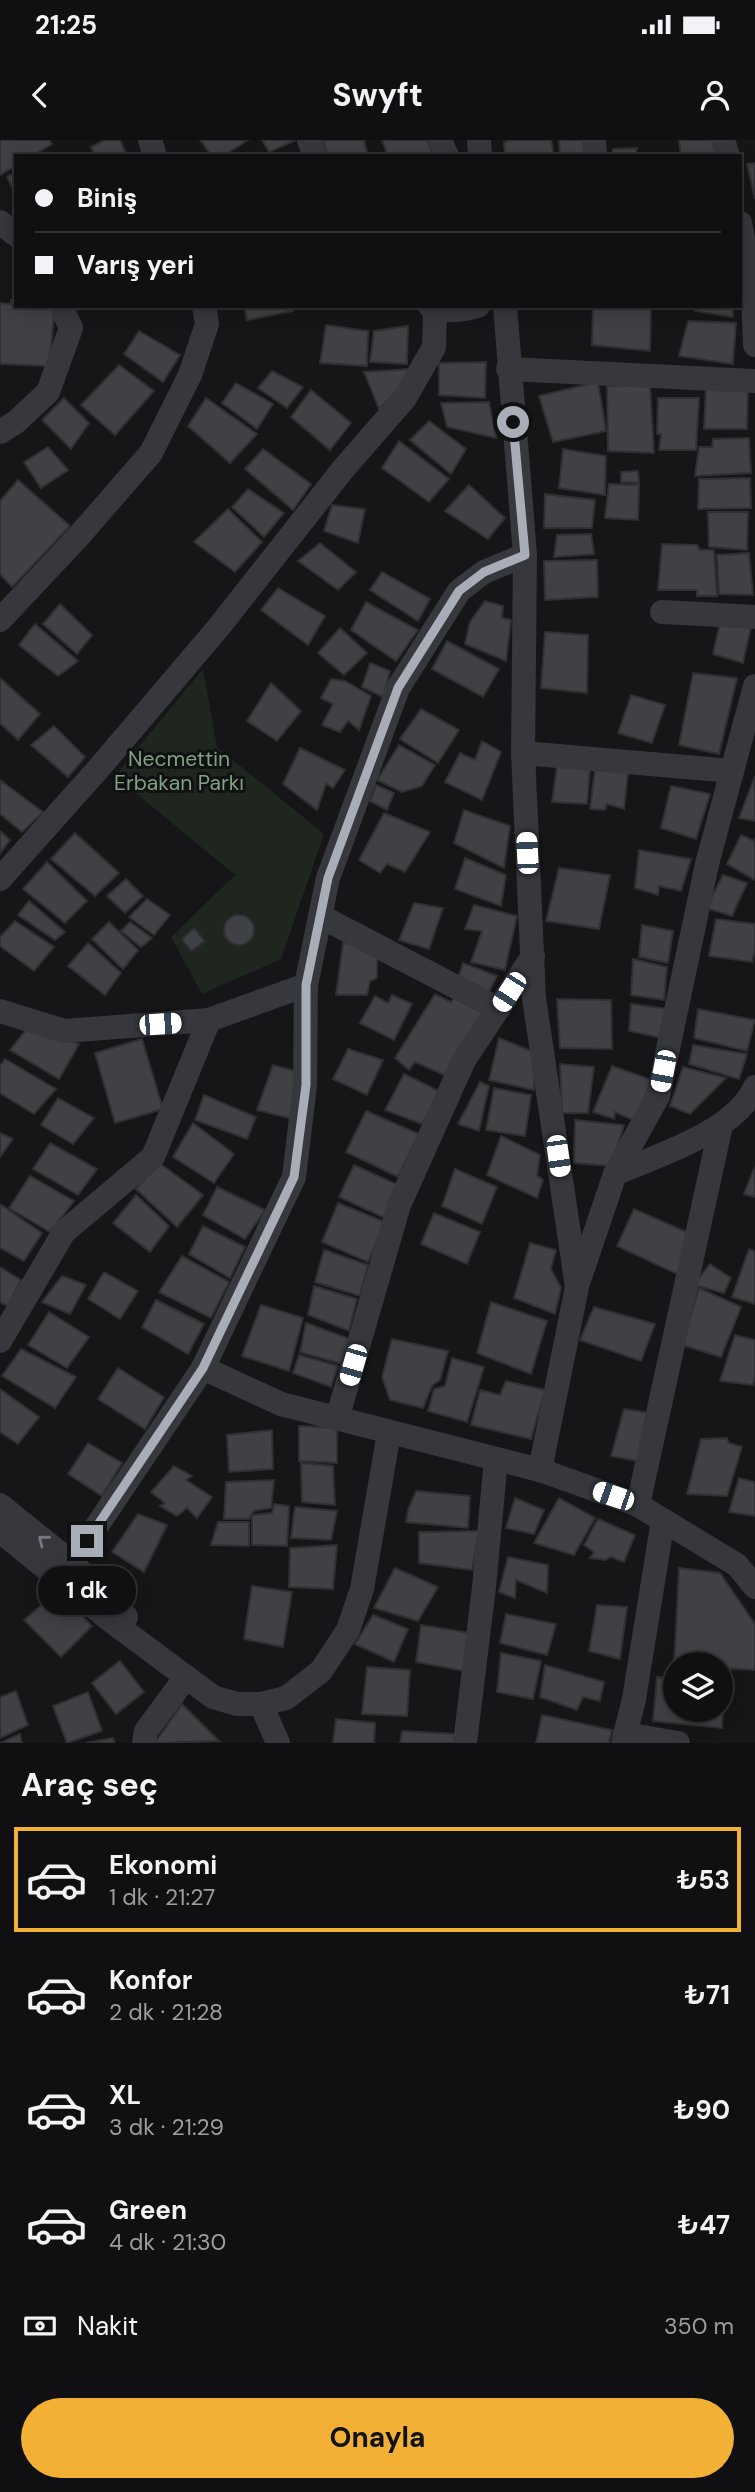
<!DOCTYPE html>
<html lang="tr">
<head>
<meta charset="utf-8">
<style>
  body { margin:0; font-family:"DM Sans",sans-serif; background:#19191b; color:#f1f3f6; height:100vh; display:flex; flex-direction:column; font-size:26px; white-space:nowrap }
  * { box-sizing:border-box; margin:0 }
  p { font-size:23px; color:#9c9d9f }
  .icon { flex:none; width:38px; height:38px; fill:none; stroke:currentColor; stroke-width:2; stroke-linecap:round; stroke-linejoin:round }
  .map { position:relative; height:1603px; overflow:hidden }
  .panel { display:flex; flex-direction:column; background:#101012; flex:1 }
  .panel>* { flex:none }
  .top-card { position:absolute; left:14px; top:14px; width:728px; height:154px; border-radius:0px; box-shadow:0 4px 18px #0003,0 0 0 2px #303032; display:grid; align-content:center; height:154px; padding:0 21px; background:#101012 }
  .tools { position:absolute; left:663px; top:1512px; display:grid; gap:14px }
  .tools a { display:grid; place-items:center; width:70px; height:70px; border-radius:50%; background:#101012; box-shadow:0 4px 18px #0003,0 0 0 2px #303032; font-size:35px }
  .end { position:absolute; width:32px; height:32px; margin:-16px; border:9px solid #a8adb8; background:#111; box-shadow:0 0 0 4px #111 }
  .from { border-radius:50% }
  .bubble { position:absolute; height:49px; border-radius:24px; background:#101012; box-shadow:0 4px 18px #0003,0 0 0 2px #303032; font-size:23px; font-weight:700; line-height:49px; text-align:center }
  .car { position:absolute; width:21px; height:42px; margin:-21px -10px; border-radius:9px; box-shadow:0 0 5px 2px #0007; background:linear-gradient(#fff 24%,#345 0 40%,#fff 0 76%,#345 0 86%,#fff 0) }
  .top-card b { display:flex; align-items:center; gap:24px; height:66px; font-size:26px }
  .top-card b+b { border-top:2px solid #303032 }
  .top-card i { width:18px; height:18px; background:#f1f3f6 }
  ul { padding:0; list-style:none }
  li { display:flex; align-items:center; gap:21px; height:105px; margin:0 14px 10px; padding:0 7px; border:4px solid transparent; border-radius:0px }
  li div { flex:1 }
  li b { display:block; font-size:26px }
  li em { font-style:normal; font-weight:700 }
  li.selected { border-color:#f2b134 }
  li>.icon { width:63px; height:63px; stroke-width:1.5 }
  h2 { padding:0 21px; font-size:32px; line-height:84px }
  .pay { display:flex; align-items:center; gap:18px; height:77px; padding:0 21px; font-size:26px }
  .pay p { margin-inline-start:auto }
  .primary-button { display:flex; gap:14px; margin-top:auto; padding:14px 21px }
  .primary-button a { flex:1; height:80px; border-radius:42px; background:#f2b134; color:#111; font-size:28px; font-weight:700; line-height:80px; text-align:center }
  .status { display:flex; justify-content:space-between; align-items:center; height:49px; padding:0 35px; background:#101012; direction:ltr }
  .status svg { height:19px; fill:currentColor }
  header { display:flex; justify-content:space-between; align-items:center; height:91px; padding:0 21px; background:#101012; font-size:32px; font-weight:700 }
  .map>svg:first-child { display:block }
</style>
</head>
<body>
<div class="status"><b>21:25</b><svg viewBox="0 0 49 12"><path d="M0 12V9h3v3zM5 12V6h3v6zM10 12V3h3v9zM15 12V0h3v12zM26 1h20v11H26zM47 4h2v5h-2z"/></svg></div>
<header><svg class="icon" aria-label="back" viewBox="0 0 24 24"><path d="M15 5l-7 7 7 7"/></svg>Swyft<svg class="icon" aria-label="person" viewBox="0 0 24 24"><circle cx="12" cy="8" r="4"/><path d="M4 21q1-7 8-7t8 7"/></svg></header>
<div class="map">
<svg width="755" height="1603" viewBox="0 0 755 1603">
  <rect width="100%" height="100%" fill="#161618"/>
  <polygon fill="#1e261f" points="203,529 217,607 324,694 281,819 202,854 171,797 235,735 115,636"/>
  <g fill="#404145" stroke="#303034" stroke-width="2">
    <polygon points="0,0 49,0 52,4 32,16 16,16 16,26 0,35"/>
    <polygon points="105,0 120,0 127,16 95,16 91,7"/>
    <polygon points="200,0 248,0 223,16 212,16"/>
    <polygon points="262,0 296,0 269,12"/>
    <polygon points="323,0 364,0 368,16 328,16"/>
    <polygon points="382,0 427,0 432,12 420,16 388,16"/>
    <polygon points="512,0 551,0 554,16 505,16 504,2"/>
    <polygon points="559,0 589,0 590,16 560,16"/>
    <polygon points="679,0 716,0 720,16 681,16"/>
    <polygon points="637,8 635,14 650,16 612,16 613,9"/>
    <polygon points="755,23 755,59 747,24"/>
    <polygon points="16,32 16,55 7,37"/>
    <polygon points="11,160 16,160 16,166 55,166 49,226 0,224 0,163 11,164"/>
    <polygon points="244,166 292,166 293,171 247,180"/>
    <polygon points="593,166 651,166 650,211 592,205"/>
    <polygon points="695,166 732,166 733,177 695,171"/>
    <polygon points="688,181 736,183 733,224 679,216"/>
    <polygon points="326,185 368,191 367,226 320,223"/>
    <polygon points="408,186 407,224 370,222 374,191"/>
    <polygon points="139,191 180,215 163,242 124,214"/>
    <polygon points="486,222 485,258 439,255 439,223"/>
    <polygon points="119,225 154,251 115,295 81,265"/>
    <polygon points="410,229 410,239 379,269 364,232"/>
    <polygon points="272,231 303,247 287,268 258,248"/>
    <polygon points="598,242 606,291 553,302 539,256"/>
    <polygon points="236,243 273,264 257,289 222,263"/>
    <polygon points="650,245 654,313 608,311 607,246"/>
    <polygon points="748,247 747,289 704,289 706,249"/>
    <polygon points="311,250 351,283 330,310 291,277"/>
    <polygon points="64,258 89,283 71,309 42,280"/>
    <polygon points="206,258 257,294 230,323 188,286"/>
    <polygon points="658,258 699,258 696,310 659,310 661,294 657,294"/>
    <polygon points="489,262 496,298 447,287 441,263"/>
    <polygon points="429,281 466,309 451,334 410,300"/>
    <polygon points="749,298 751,333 695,336 699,307 712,307 713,299"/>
    <polygon points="399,301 449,339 429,362 382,328"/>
    <polygon points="48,307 68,330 41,348 24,322"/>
    <polygon points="263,309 311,344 293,370 245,329"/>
    <polygon points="563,309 606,316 605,355 559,348"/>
    <polygon points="638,331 639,343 621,342 621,332"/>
    <polygon points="750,338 751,368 698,369 699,339"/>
    <polygon points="18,340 70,386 12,447 0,434 0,361"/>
    <polygon points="609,344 639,345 638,380 605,378"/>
    <polygon points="469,345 505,378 488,399 445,371"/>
    <polygon points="248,349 284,373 264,397 232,367"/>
    <polygon points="545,354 595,360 592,388 544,388"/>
    <polygon points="332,365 365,369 358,403 324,391"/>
    <polygon points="228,369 262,402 235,432 194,402"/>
    <polygon points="708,372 748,372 747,410 709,407"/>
    <polygon points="591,394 594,414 554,417 557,395"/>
    <polygon points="320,403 356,432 338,450 298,421"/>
    <polygon points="662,404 697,405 700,410 714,410 717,456 697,456 697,450 658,450"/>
    <polygon points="749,413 753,455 719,454 717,415"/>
    <polygon points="597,420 598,457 545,460 544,421"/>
    <polygon points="382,432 430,459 418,481 370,450"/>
    <polygon points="278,448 325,476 308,505 261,470"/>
    <polygon points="485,461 503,466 502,478 511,480 506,521 465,504 470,482"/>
    <polygon points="366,462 418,490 396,521 351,490"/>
    <polygon points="60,464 92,495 77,514 43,484"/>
    <polygon points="720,482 751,486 743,523 713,514"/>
    <polygon points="35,484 78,521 58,536 19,505"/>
    <polygon points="340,488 367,513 344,535 318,513"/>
    <polygon points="545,492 588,495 587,553 541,548"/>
    <polygon points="447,501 499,529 483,557 432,529"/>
    <polygon points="370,523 390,531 383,557 362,547"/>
    <polygon points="693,533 737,538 719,614 679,605"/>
    <polygon points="0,538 40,574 18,600 0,583"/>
    <polygon points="331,539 345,541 371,556 359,590 348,581 340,592 322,585 333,564 321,558"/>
    <polygon points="271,543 301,571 277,601 247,581"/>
    <polygon points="631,555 665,565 652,603 618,593"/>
    <polygon points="421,569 459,590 438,623 400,599"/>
    <polygon points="54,586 85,617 68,637 31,605"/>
    <polygon points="482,601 501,612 482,660 445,642 460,613 475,620"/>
    <polygon points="399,605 435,625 422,646 402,652 377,640"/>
    <polygon points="300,608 345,630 333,648 326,644 317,670 283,644"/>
    <polygon points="557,626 590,629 587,664 552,662"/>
    <polygon points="595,629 628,632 624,669 607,664 605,670 590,669"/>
    <polygon points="755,636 755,681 739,678"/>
    <polygon points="0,640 43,672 22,692 0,674"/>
    <polygon points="376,645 394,653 387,670 370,661"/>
    <polygon points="671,646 710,654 696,699 661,688"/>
    <polygon points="464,670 510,686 504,728 454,703"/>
    <polygon points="384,673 430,692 405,732 387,724 380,733 359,720"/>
    <polygon points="0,691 10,700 0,713"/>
    <polygon points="75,693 119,733 95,756 51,719"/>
    <polygon points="741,695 754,701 755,698 755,740 727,724"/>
    <polygon points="639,710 691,719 681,751 659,746 658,755 635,748"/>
    <polygon points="465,718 506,735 501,766 455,749"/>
    <polygon points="47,722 87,761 65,783 23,749"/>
    <polygon points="559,728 610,735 599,789 546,781"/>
    <polygon points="723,735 747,743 732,776 706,768"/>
    <polygon points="126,739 143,756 125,773 107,756"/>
    <polygon points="147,759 170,775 154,795 129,777"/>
    <polygon points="29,761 65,792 55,800 18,775"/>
    <polygon points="414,763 443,768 429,809 399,800"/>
    <polygon points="474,765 517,776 505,830 471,822 482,791 465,789"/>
    <circle cx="239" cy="790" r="15"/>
    <polygon points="716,779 755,784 755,810 752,822 709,816"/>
    <polygon points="15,781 54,807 34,831 0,806 0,797"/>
    <polygon points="109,782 138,810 123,829 92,799"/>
    <polygon points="130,782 152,798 141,807 121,791"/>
    <polygon points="642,785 673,791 668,823 639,817"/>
    <polygon points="194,788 205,801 191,811 182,799"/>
    <polygon points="88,803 121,833 105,855 68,826"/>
    <polygon points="343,803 360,804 377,813 377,838 370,841 367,855 336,855"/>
    <polygon points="633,819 667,827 664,860 631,855"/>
    <polygon points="463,823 497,836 488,854 457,842"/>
    <polygon points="435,854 451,862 454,858 483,872 444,935 415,922 409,930 395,918"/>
    <polygon points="392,855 412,864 394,900 360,883 375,856 388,863"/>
    <polygon points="557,859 611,860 612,909 560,908"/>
    <polygon points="631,864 669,869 662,898 629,891"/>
    <polygon points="698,869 755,880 747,911 694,898"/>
    <polygon points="29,886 79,904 59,939 10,910"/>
    <polygon points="499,898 536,913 534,950 489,940"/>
    <polygon points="142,899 163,969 115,983 95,913"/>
    <polygon points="693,905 747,914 739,939 689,924"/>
    <polygon points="348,909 383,920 367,955 333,939"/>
    <polygon points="5,919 56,949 34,974 0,953 0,926"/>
    <polygon points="560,924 594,927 588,973 562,973"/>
    <polygon points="273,925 299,932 293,979 257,970"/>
    <polygon points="612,926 652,940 635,981 615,972 614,979 593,972"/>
    <polygon points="683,927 726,938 690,974 670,966"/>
    <polygon points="404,934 441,952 422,984 385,970"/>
    <polygon points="480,942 489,946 479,991 458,984"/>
    <polygon points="494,948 531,955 525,996 486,990"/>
    <polygon points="204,955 256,977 247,999 195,980"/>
    <polygon points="58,958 94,978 73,1004 41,985"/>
    <polygon points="366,971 419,994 398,1037 346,1012"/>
    <polygon points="575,980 624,985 611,1026 574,1023"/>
    <polygon points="193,983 234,1014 214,1043 173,1017"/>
    <polygon points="0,993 13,999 0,1017"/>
    <polygon points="501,996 540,1015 537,1035 543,1040 537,1058 487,1035"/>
    <polygon points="50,1003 97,1029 78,1055 33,1029"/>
    <polygon points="159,1023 203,1055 177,1087 136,1049"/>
    <polygon points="354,1025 398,1045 385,1078 339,1057"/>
    <polygon points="755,1026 755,1057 744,1054"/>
    <polygon points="455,1029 497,1047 482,1084 442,1066"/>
    <polygon points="30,1036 74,1061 50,1092 9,1068"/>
    <polygon points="217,1047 265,1070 245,1099 203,1075"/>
    <polygon points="136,1055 169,1086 150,1112 113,1083"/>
    <polygon points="338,1063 385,1082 368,1122 322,1102"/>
    <polygon points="0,1064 42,1093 24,1121 0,1108"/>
    <polygon points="634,1069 691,1094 677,1134 617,1106"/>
    <polygon points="434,1073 480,1092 467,1124 421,1104"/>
    <polygon points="203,1086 245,1107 230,1138 189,1114"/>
    <polygon points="530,1103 556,1110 551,1129 561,1148 555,1174 514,1158"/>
    <polygon points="749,1109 755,1111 755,1164 732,1157"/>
    <polygon points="324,1110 368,1125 360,1156 315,1142"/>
    <polygon points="182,1116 229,1142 211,1178 159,1152"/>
    <polygon points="710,1124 731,1138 724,1153 694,1145"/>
    <polygon points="0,1127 21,1140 8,1166 0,1162"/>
    <polygon points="104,1132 138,1151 120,1179 88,1159"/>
    <polygon points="62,1136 86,1145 70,1174 42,1162"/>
    <polygon points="314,1146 357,1159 349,1191 308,1175"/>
    <polygon points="699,1148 741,1167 721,1217 682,1205"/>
    <polygon points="156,1160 204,1184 188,1214 142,1187"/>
    <polygon points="491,1162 547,1181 531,1234 477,1213"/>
    <polygon points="261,1165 303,1178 289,1231 242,1216"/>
    <polygon points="594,1167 655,1184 641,1221 580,1200"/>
    <polygon points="49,1172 89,1197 67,1228 28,1205"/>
    <polygon points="306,1183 350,1199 342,1224 300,1212"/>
    <polygon points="735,1195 755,1200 755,1237 753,1245 720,1241"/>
    <polygon points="392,1199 448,1211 440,1240 432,1246 423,1268 390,1260 382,1237"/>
    <polygon points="21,1209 76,1237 55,1268 2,1236"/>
    <polygon points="299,1215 338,1226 331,1247 293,1233"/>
    <polygon points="452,1218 484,1227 467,1282 428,1271 434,1249 445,1246"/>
    <polygon points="118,1228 164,1257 145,1289 98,1259"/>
    <polygon points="506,1241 545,1250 531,1299 471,1285 480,1250 500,1255"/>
    <polygon points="0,1249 39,1277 18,1304 0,1292"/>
    <polygon points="624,1269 651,1273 643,1322 611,1316"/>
    <polygon points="299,1286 337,1288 337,1323 299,1321"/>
    <polygon points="272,1290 273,1329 229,1332 227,1295"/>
    <polygon points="727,1298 729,1303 742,1307 727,1356 687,1354 701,1299"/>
    <polygon points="88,1303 122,1323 102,1356 68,1334"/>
    <polygon points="301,1323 333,1326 335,1365 302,1362"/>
    <polygon points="174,1326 192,1336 186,1340 212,1357 197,1378 187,1368 177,1376 160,1366 165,1363 151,1352"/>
    <polygon points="739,1338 755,1342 755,1376 729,1372"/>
    <polygon points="274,1340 271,1368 254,1371 249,1379 224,1379 226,1342"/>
    <polygon points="416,1351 470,1356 468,1388 406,1382 408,1370"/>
    <polygon points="515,1358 544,1370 534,1394 506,1388"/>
    <polygon points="559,1358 595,1378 574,1415 534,1403"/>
    <polygon points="274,1364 289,1366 287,1406 252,1405 252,1375 272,1373"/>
    <polygon points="295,1367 337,1371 331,1400 291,1398"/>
    <polygon points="138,1374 167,1385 144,1432 112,1412"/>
    <polygon points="598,1379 635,1395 624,1422 611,1417 605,1420 590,1418 594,1412 584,1405"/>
    <polygon points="218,1382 249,1382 249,1406 211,1405"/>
    <polygon points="479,1391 472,1430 419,1423 419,1392"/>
    <polygon points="337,1405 333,1449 289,1447 290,1408"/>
    <polygon points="508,1417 548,1425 547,1453 516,1440 515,1458 499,1452"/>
    <polygon points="395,1428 438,1447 418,1481 374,1468"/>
    <polygon points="679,1428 720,1433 755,1484 755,1530 721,1528 721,1524 676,1524 674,1527"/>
    <polygon points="252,1446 292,1452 283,1507 244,1499"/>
    <polygon points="58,1451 92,1486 61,1517 24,1480"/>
    <polygon points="597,1465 627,1467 620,1519 589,1511"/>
    <polygon points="506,1474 556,1484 547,1515 500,1503"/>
    <polygon points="373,1475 408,1489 394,1522 355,1504"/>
    <polygon points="421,1485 470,1493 465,1531 416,1522"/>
    <polygon points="501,1513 541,1521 533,1559 497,1552"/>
    <polygon points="120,1521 144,1552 116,1574 92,1543"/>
    <polygon points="545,1525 604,1542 600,1561 583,1557 577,1570 540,1557"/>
    <polygon points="367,1527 410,1530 407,1576 362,1574"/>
    <polygon points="657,1537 676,1539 676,1570 721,1570 721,1542 724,1543 722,1588 653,1581"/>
    <polygon points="16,1551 28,1585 0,1598 0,1557"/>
    <polygon points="88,1552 102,1591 67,1603 53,1566"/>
    <polygon points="182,1564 219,1601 155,1603"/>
    <polygon points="542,1575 612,1590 609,1603 536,1603"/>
    <polygon points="336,1579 375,1583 374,1603 333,1603"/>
    <polygon points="402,1591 455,1594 454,1603 400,1603"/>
    <polygon points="20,1594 22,1603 0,1603"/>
    <polygon points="113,1598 115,1603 86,1603"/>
  </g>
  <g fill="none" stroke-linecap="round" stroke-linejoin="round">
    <g stroke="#37383d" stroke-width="24">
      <polyline points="150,0 155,16"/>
      <polyline points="309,0 315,16"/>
      <polyline points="440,0 447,16"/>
      <polyline points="479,0 480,16"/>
      <polyline points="594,0 595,16"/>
      <polyline points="723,0 728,16"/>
      <polyline points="0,82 16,95"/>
      <polyline points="740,83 753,148 755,205"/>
      <path d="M430,166C444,173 464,170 478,166"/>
      <polyline points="508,229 755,241"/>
      <polyline points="0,292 16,282 48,252 71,188 61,166"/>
      <polyline points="525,415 523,613 534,858 577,1147 540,1330"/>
      <polyline points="662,472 755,477"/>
      <polyline points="0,480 77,398 151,313 190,235 207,184 204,166"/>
      <polyline points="523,613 732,631"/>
      <polyline points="0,739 99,628 218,488 344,328 405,258 434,207 435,169"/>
      <polyline points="320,776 498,869"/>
      <polyline points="0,871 64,891 209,880"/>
      <path d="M615,1034C658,1015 735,992 755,947"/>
      <polyline points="578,1143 615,1034 658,956 707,724 755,546"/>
      <polyline points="0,1201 64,1092 153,1017 209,880 306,845"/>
      <polyline points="203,1228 281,1264 540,1330 638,1365 737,1425 755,1447"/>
      <polyline points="337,1279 399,1065 464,920 533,816"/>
      <polyline points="0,1365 72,1423 126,1477"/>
      <polyline points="638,1365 721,985"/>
      <polyline points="0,1391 111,1481 213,1557 237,1564 261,1564 286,1558 321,1531 348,1490 362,1449 389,1293"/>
      <polyline points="72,1423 203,1228 294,1037 305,945 306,845 328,738 398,548 459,451 484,432 525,415 505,166"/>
      <polyline points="261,1564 278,1603"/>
      <polyline points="625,1594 678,1603"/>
      <polyline points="144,1603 146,1591 186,1537"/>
      <polyline points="465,1603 484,1447 496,1319"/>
      <polyline points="623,1603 634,1559 663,1380"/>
    </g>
  </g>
  <defs><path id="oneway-chevron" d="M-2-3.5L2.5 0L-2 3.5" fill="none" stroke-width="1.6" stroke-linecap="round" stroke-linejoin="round" transform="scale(1.75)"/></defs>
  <use stroke="#757881" href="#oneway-chevron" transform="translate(43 1400) rotate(-141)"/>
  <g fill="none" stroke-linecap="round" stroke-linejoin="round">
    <polyline stroke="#a8adb8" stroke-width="9" points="87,1401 203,1228 294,1037 306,945 306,845 328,738 398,548 459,451 484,432 525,415 513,282"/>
  </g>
  <g text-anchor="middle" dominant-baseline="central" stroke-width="6" stroke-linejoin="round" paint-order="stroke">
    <g font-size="21" fill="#7fa381" stroke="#111113">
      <text x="179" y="619">Necmettin<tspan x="179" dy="24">Erbakan Parkı</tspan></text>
    </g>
  </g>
</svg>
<div class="tools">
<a><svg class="icon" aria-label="layers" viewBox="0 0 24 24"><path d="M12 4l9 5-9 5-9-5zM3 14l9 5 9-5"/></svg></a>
</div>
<i class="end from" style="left:513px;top:282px"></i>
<i class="end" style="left:87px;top:1401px"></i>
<div class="bubble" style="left:38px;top:1426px;width:98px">1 dk</div>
<i class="car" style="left:527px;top:713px;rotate:357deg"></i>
<i class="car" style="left:509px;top:852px;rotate:213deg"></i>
<i class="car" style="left:160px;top:884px;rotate:86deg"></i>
<i class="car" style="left:663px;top:931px;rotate:191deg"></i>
<i class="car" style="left:558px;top:1016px;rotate:172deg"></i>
<i class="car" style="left:353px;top:1225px;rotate:196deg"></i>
<i class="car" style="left:613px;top:1356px;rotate:289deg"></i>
<div class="top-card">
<b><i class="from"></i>Biniş</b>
<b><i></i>Varış yeri</b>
</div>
</div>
<section class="panel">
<h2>Araç seç</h2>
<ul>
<li class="selected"><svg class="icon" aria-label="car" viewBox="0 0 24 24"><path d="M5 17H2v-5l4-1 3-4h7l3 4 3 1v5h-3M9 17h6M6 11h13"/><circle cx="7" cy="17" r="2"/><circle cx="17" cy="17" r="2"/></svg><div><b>Ekonomi</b><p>1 dk · 21:27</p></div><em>₺53</em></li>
<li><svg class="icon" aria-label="car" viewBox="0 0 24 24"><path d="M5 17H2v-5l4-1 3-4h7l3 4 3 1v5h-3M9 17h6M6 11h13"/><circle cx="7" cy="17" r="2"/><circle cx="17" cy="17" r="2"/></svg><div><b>Konfor</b><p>2 dk · 21:28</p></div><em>₺71</em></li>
<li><svg class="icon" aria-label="car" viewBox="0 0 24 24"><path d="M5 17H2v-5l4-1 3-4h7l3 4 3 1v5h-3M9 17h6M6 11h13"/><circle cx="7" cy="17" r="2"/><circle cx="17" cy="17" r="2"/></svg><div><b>XL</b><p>3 dk · 21:29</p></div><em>₺90</em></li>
<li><svg class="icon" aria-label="car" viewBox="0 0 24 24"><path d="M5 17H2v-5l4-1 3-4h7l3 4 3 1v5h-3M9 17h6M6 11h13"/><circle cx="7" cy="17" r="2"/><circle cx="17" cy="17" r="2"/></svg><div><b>Green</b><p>4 dk · 21:30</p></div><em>₺47</em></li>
</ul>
<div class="pay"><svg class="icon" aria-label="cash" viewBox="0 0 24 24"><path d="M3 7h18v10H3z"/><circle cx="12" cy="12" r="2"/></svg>Nakit<p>350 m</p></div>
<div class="primary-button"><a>Onayla</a></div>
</section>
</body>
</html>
